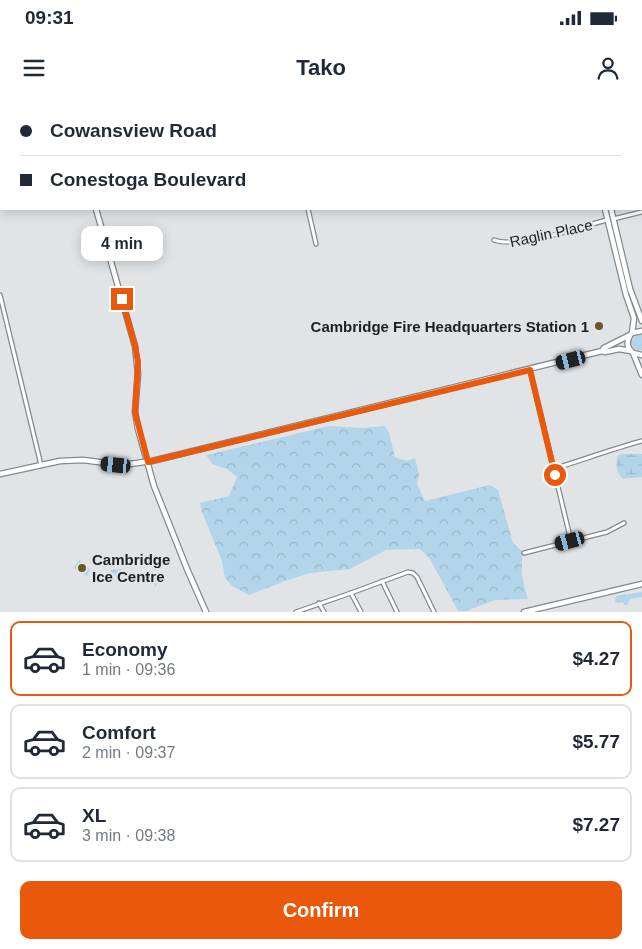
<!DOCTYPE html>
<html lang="en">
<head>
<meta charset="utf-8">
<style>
  body { margin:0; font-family:Helvetica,sans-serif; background:#f2f2f3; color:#1f2937; height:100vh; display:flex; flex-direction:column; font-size:19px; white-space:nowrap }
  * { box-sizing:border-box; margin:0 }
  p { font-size:16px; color:#747a83 }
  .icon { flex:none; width:28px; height:28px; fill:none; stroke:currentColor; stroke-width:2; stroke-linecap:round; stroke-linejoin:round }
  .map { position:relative; height:512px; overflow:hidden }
  .panel { display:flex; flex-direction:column; background:#fff; flex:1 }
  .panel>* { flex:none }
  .banner { position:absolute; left:0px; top:0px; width:642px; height:110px; box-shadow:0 2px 12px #0003; display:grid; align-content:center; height:110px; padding:0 20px; background:#fff }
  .end { position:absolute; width:22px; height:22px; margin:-11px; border:6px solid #ea580c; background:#fff; box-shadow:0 0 0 2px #fff }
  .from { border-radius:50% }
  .bubble { position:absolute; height:35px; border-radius:10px; background:#fff; box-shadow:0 2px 12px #0003; font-size:16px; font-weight:700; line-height:35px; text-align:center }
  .car { position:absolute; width:15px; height:30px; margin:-15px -8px; border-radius:6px; box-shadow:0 0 4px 1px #0007; background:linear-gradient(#222 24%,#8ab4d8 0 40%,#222 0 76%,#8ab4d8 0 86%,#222 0) }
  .banner b { display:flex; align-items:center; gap:18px; height:48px; font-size:19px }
  .banner b+b { border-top:1px solid #e0e1e3 }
  .banner i { width:12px; height:12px; background:#1f2937 }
  ul { padding:9px 0 0; list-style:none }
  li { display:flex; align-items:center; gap:15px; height:75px; margin:0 10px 8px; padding:0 10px; border:2px solid #e0e1e3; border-radius:10px }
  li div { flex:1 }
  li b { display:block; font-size:19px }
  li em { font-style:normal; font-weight:700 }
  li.active { border-color:#ea580c }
  li>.icon { width:45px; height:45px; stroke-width:1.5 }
  .primary-button { display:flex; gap:10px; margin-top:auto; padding:10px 20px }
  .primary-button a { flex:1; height:58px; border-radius:10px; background:#ea580c; color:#fff; font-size:20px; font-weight:700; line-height:58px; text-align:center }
  .status { display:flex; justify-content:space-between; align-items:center; height:35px; padding:0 25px; background:#fff; direction:ltr }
  .status svg { height:14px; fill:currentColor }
  header { display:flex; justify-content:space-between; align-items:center; height:65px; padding:0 20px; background:#fff; font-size:22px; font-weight:700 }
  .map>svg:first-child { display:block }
</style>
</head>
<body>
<div class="status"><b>09:31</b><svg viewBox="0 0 49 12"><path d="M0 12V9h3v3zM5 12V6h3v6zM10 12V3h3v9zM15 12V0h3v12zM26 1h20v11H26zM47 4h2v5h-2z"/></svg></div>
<header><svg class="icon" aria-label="menu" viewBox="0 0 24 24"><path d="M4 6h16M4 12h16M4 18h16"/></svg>Tako<svg class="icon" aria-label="person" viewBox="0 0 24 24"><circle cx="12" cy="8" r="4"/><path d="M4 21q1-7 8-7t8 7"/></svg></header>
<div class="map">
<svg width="642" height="512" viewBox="0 0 642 512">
  <defs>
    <pattern id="grass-tufts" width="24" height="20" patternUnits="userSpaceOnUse" patternTransform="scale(1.25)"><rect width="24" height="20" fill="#b3d5e9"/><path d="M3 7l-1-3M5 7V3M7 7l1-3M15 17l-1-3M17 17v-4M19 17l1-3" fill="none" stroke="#9ab7c8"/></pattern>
    <pattern id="forest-crowns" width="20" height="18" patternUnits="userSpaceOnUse" patternTransform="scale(1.25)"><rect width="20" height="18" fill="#b3d5e9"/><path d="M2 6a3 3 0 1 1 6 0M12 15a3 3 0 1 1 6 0" fill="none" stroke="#9ab7c8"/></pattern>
    <pattern id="wetland-marsh" width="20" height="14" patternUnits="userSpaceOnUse" patternTransform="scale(1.25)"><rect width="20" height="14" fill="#b3d5e9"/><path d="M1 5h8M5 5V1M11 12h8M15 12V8" fill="none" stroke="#9ab7c8"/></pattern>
  </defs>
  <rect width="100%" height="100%" fill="#e1e4e7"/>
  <g fill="url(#grass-tufts)">
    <polygon points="640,235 642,235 642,250 637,250 634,248 631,243 635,236"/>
    <polygon points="121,469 141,479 155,479 157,485 154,487 155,484 150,481 148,483 148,480 111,475 111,470"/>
    <polygon points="642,492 642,497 630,499 627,505 624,505 623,502 618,503 615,502 616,496"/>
  </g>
  <path fill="url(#forest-crowns)" d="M329,326L362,328L385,326L389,333L395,357L407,361L415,358L419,375L417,384L425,401L490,385L498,390L513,443L523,452C520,469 523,483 528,499L495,500L466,511H458L430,459L420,449L386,450L350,469L310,473L288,480L249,495L232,486L225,478L222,461L202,412L200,403L229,396L237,377L227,369L212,364L206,355Z"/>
  <path fill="url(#wetland-marsh)" d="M623,354H642V377L623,379C616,372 615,364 618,355Z"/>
  <polygon fill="#b3d5e9" points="79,460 90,469 87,476 74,468 74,467"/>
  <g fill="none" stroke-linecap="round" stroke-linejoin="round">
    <g stroke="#85898b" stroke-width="5.5">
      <g id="street">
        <polyline points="308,109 316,144"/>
        <polyline points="613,119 642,112"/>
        <path d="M494,140C519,149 580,127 607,120"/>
        <polyline points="0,195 41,365"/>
        <polyline points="530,270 571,441"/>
        <path d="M553,369C583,360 612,349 642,341"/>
        <polyline points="524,453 607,432 624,423"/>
        <polyline points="382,481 397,512"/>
        <polyline points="351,493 361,512"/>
        <polyline points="319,503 324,512"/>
        <polyline points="296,512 351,493 408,472 413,473 417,477 434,512"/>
      </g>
    </g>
    <g stroke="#85898b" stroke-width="7">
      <g id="secondary">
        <polyline points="60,0 60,1"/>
        <polyline points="65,0 65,1"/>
        <polyline points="232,0 238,1"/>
        <polyline points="580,0 580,1"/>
        <polyline points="586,0 586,1"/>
        <polyline points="87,1 93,0"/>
        <polyline points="313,1 317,0"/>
        <polyline points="0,23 1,22"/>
        <polyline points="96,109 135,246 138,274 135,312 138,329 154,386 187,469 206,512"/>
        <polyline points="605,109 626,195 634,218 632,233"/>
        <polyline points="611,109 630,189 642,221"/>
        <path d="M642,231L632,233C626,240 626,247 633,253L642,255"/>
        <polyline points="602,251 604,248 630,235"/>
        <polyline points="633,253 642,275"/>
        <polyline points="0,374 60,361 83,360 122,365 152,361 602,251 605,252 619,249 631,251"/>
        <polyline points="524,512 642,484"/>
      </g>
    </g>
    <use href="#street" stroke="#fff" stroke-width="3"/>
    <use href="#secondary" stroke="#fff" stroke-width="4.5"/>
  </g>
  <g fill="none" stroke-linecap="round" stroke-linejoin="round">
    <polyline stroke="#ea580c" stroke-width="6" points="122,199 135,246 138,262 135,312 148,362 530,270 555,375"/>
  </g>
  <g fill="#6c5726" stroke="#e1e4e7" stroke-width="2">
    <circle cx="599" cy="226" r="5"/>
    <circle cx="82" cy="468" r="5"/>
  </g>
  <g text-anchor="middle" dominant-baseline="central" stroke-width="5" stroke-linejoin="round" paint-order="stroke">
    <g font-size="15" fill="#1e2020" stroke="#e1e4e7">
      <text transform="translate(551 133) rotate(-12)">Raglin Place</text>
    </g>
    <g font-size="15" font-weight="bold" fill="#1e2020" stroke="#e1e4e7" text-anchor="end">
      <text x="589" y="226">Cambridge Fire Headquarters Station 1</text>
      <text x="92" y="459" text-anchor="start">Cambridge<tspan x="92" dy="17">Ice Centre</tspan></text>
    </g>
  </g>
</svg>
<i class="end from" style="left:555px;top:375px"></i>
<i class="end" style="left:122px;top:199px"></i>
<div class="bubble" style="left:81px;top:126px;width:82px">4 min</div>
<i class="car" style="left:571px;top:260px;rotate:256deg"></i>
<i class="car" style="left:116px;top:365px;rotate:276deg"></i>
<i class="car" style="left:570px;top:441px;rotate:255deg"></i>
<div class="banner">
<b><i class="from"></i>Cowansview Road</b>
<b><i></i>Conestoga Boulevard</b>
</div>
</div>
<section class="panel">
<ul>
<li class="active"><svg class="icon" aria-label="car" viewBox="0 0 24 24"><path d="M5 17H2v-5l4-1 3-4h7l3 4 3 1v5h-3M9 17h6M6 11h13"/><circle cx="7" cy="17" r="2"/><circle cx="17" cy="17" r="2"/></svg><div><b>Economy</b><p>1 min · 09:36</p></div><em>$4.27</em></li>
<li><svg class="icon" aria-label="car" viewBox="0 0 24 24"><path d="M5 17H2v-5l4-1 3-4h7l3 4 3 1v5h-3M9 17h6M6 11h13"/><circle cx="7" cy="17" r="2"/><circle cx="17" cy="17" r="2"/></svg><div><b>Comfort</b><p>2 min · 09:37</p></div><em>$5.77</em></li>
<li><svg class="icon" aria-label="car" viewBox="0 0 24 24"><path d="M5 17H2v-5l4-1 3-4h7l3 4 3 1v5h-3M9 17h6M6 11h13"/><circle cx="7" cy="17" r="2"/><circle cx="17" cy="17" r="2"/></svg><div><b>XL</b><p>3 min · 09:38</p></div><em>$7.27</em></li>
</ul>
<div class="primary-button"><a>Confirm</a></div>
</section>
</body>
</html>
